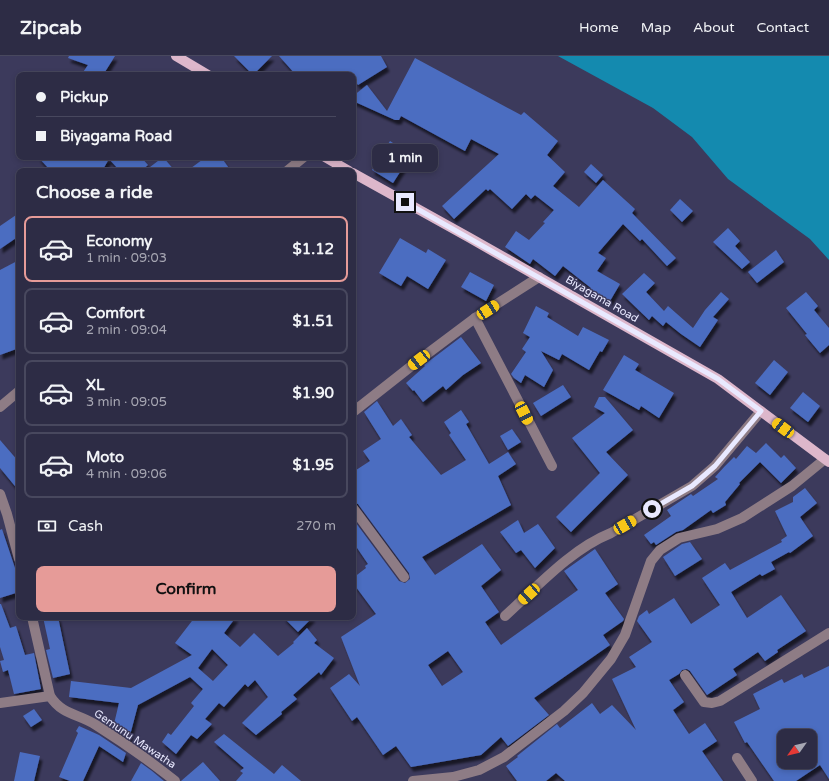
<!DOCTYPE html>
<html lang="en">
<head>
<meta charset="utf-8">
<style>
  body { margin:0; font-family:"Varela Round",sans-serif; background:#35344c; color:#f1f3f6; height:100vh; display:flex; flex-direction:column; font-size:15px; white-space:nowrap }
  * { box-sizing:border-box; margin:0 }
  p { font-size:13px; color:#a7a7b3 }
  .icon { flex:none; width:22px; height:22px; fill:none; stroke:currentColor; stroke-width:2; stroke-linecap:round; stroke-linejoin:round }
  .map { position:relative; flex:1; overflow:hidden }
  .sheet { position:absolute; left:16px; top:112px; width:340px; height:452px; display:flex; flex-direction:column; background:#2d2c45; border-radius:8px; box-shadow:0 2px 6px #0003,0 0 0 1px #48485e }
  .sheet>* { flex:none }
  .top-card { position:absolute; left:16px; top:16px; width:340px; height:88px; border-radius:8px; box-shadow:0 2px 6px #0003,0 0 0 1px #48485e; display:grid; align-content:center; height:88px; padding:0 20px; background:#2d2c45 }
  .needle { width:26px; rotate:236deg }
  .fabs { position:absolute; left:777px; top:673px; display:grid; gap:8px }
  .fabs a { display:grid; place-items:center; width:40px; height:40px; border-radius:8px; background:#2d2c45; box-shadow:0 2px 6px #0003,0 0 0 1px #48485e; font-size:20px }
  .end { position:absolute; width:18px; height:18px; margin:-9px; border:5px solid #e9e9ff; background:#111; box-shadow:0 0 0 2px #111 }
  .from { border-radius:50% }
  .bubble { position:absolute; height:28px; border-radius:8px; background:#2d2c45; box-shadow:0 2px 6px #0003,0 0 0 1px #48485e; font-size:13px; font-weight:700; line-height:28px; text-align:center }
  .car { position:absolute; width:12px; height:24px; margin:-12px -6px; border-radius:5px; box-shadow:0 0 3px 1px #0007; background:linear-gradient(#f5c518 24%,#345 0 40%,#f5c518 0 76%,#345 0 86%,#f5c518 0) }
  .top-card b { display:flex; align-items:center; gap:14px; height:38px; font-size:15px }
  .top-card b+b { border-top:1px solid #48485e }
  .top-card i { width:10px; height:10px; background:#f1f3f6 }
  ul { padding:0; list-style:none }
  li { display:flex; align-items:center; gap:12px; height:66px; margin:0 8px 6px; padding:0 12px; border:2px solid #48485e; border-radius:8px }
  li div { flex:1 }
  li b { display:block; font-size:15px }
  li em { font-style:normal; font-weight:700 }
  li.active { border-color:#e69b98 }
  li>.icon { width:36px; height:36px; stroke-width:1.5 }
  h2 { padding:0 20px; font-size:18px; line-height:48px }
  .pay { display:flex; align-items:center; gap:10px; height:44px; padding:0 20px; font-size:15px }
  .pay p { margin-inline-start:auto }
  .primary-button { display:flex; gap:8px; margin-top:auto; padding:8px 20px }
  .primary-button a { flex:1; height:46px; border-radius:8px; background:#e69b98; color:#111; font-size:16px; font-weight:700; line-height:46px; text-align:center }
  header { display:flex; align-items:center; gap:24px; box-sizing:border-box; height:56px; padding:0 20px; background:#2d2c45; border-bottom:1px solid #48485e }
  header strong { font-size:19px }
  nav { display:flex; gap:22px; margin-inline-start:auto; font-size:14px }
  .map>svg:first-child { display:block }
</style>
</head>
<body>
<header>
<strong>Zipcab</strong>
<nav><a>Home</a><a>Map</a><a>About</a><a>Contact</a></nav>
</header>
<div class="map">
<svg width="829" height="725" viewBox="0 0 829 725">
  <defs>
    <filter id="shadow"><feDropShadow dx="2.5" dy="4.5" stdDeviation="1" flood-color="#0009"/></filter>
  </defs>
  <rect width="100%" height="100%" fill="#3c3a5c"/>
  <polygon fill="#148aaf" points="558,0 829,0 829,204 810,183 728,123 692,81 653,52"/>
  <g fill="#4c6dc1" fill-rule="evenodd" filter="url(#shadow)">
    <polygon points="69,0 115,0 103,19 81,19 88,9 68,2"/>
    <polygon points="234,0 272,0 253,19"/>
    <polygon points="279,0 381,0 387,11 358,29 353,22 353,19 296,19"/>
    <polygon points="415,2 521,59 524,56 558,85 547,99 565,116 553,130 579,151 603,124 635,153 632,157 676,202 667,210 642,183 640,185 623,168 598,197 606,202 597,215 620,228 610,245 590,234 591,232 563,210 555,220 533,203 530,208 505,191 516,175 529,184 545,167 543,166 554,154 535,139 531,143 526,138 512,153 490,133 488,135 486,133 454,163 442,150 499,98 471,83 465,95 401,60 399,64 395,64 353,45 353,40 367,29 387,55"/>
    <polygon points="390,85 411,99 393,127 372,114"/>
    <polygon points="38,101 141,101 148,109 141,115 120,115 109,103 102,115 51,115"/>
    <polygon points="163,101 175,115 145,115"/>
    <polygon points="206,101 221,101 231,115 187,115"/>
    <polygon points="591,108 603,119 596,127 584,116"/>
    <polygon points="680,143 693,155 682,166 670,154"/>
    <polygon points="19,157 19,180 0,193 0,170"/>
    <polygon points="728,172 740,185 735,190 750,206 742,213 713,186"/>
    <polygon points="400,182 426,197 428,193 446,204 428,233 407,220 401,230 379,217"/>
    <polygon points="776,194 784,206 757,227 748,216"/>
    <polygon points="19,204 19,292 0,299 0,214"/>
    <polygon points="470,216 494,229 486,245 461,231"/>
    <polygon points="644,217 655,227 646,236 664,255 668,250 693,272 705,254 721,236 729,243 713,261 718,264 700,291 681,278 666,266 663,270 652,260 649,264 622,238"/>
    <polygon points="806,236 818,250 814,254 829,272 829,289 820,297 805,279 807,278 786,252"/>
    <polygon points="536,250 549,257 547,261 578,280 583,271 609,284 602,296 600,295 589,314 562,298 559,304 541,295 553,314 544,331 525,319 521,327 514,322 511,318 526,296 522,293 530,281 523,277"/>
    <polygon points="461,281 481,307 463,319 446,334 443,330 423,346 414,334 413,335 406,327 425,310 424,309"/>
    <polygon points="624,299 639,308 635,314 674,337 659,362 641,350 639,354 603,334"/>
    <polygon points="774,304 788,316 770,339 755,327"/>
    <polygon points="563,329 571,341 541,360 533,347"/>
    <polygon points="803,336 820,350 808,366 790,352"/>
    <polygon points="599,341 605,341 633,374 606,396 628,419 571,476 556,461 600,417 572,382 605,357 594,351"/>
    <path d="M377,345L393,370L401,363L412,379L409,381L441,419L466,404L449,379L451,377L444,366L461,354L469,366L466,368L489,408L508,396L516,408L498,420L511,449L422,501L435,519L482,488L501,514L481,530L499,556L485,566L501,589L578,534L564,515L595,493L618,528L605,537L624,563L623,565L603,579L610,589L534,642L549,659L508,690L501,681L481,699L411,711L396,690L383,699L357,661L352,665L330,632L349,618L360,630L341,581L376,558L353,527V522L366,512L365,510L368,508L353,486V463L399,525L405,527L410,523L409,517L358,448L353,446V416L370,405L363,395L381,383L364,356ZM448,595L463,616L442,630L428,609Z"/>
    <polygon points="512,373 521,386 508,394 500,380"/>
    <polygon points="0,384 19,406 19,435 0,412"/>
    <polygon points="766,387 781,402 784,399 796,412 781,427 760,406 739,427 740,428 725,446 726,449 713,457 711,454 683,474 676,476 656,489 654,486 651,488 644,479 671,460 667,454 691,438 693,440 718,423 715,421 725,410 734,401 736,403 747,390 756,397"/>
    <polygon points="805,432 817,447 800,461 813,480 790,497 789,496 771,506 775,513 762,520 760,518 731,536 747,562 781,539 806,575 777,594 778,596 765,605 758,596 733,613 737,619 707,639 690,615 687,613 682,614 679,618 669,624 684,646 673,654 689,678 705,667 717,685 702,695 723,725 565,725 556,717 546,725 517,725 506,710 518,701 517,700 557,668 560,672 592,647 600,658 612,649 636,674 612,623 636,611 629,601 652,586 637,565 639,560 647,554 649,558 674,542 691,568 720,549 702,522 725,507 730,514 782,486 781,484 787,480 775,455 793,446 793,441"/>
    <polygon points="518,464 524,477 538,468 555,492 535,512 521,494 516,497 500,476"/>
    <polygon points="2,473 17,518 19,518 19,536 0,542 0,474"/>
    <polygon points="690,486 702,503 675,520 663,501 682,488"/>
    <polygon points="0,548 1,548 10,572 16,570 25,599 34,597 41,633 14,638 8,614 3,616 0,605 4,604 0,591"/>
    <polygon points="43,561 58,561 70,618 53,622 46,594 50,593"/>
    <path d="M195,561H236L224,577L240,591L254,577L278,600L294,587L293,586L307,572L317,584L314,587L334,602L321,619L319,616L293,639L297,643L281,656L282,658L256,679L242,667L268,641L255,624L248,631L245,628L224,651L219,647L205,663L212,668L197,683L191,679L176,698L162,686L168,677L171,679L194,650L191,647L203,633L190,621L138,649L129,683L113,672L119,647L69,641L71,625L131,632L192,599L175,587ZM212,593L228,609L213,625L198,612Z"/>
    <polygon points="283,561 313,561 298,576"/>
    <path d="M829,610V723L820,709L796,725H774L747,686L745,687L734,666L760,653L753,638L782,623L784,627L802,618L804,622ZM784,680H810V706H784Z"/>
    <polygon points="34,653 42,664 31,671 23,660"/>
    <polygon points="79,670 99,679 126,697 123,706 99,690 83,725 70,725 59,721 78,677 76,675"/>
    <polygon points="224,678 274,718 282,709 301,725 236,725 243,717 240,715 244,712 214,686"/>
    <polygon points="20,696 40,700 34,725 14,725"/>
    <polygon points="203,706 220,725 181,725"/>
    <polygon points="141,707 152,715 164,725 131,725"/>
  </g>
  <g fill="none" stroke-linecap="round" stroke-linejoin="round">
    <g stroke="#8e7c85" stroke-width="10">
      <polyline points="287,115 304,101"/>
      <polyline points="475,262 552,410"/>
      <polyline points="0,351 19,335"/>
      <polyline points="353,356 419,304 475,262 539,221"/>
      <polyline points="0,438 7,458 19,503"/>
      <polyline points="353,452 404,521"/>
      <path d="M505,560C537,531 571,493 611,477L692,430L715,410L761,355"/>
      <path d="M32,561L50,640C62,659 79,658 96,669C123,686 150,705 175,725"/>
      <polyline points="685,619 704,646 712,647 720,645 829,577"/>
      <polyline points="0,647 50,640"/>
      <polyline points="737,702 752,725"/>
      <polyline points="413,725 453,721 479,714 504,701 564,655 583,637 611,603 625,579 651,505 660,494 679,482 717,473 742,462 792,430 825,403"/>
    </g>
    <g stroke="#ddb7cb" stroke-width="10">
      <polyline points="176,0 208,19"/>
      <polyline points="325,101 349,115"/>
      <polyline points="353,117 470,182 718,323 829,406"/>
    </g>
  </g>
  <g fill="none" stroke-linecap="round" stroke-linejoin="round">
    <polyline stroke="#e9e9ff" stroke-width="5" points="405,146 718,323 761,355 715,410 692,430 652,453"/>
  </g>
  <g text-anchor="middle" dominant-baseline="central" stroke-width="3" stroke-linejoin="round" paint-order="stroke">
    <g font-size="11" fill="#e9e9ff" stroke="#3c3a5c">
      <text transform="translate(602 243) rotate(30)">Biyagama Road</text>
      <text transform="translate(135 683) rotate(34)">Gemunu Mawatha</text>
    </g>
  </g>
</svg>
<div class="fabs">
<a><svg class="needle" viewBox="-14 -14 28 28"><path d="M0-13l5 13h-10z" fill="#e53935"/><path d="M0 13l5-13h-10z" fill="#a7a7b3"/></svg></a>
</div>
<i class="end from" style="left:652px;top:453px"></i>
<i class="end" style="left:405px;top:146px"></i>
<div class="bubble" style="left:372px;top:88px;width:66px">1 min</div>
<i class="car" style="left:488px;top:254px;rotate:57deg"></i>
<i class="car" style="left:419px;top:304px;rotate:232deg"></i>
<i class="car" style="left:524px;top:357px;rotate:153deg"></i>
<i class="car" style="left:783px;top:372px;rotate:307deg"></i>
<i class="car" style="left:625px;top:469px;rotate:60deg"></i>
<i class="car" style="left:529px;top:538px;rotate:228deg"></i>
<div class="top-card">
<b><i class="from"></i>Pickup</b>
<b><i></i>Biyagama Road</b>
</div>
<section class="sheet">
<h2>Choose a ride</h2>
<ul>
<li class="active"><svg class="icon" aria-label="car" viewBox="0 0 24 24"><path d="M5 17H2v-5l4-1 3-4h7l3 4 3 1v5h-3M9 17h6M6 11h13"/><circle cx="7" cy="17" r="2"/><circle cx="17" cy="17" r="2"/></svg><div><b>Economy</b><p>1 min · 09:03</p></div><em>$1.12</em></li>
<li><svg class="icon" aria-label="car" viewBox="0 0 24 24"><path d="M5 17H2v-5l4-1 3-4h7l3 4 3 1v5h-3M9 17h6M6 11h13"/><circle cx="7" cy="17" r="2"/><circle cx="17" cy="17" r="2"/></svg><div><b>Comfort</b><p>2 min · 09:04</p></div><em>$1.51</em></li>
<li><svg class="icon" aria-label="car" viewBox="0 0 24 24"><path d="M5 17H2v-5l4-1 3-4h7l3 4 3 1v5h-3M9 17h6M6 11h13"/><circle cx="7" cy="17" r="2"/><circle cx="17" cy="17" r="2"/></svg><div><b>XL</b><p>3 min · 09:05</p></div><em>$1.90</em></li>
<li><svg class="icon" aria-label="car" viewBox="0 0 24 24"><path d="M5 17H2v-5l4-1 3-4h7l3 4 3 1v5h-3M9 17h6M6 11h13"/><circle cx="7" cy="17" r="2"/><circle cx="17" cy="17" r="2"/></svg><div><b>Moto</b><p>4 min · 09:06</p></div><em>$1.95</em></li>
</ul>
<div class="pay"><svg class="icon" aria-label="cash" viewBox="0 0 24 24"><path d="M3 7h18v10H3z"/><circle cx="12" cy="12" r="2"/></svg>Cash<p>270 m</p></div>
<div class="primary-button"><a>Confirm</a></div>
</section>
</div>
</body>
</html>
